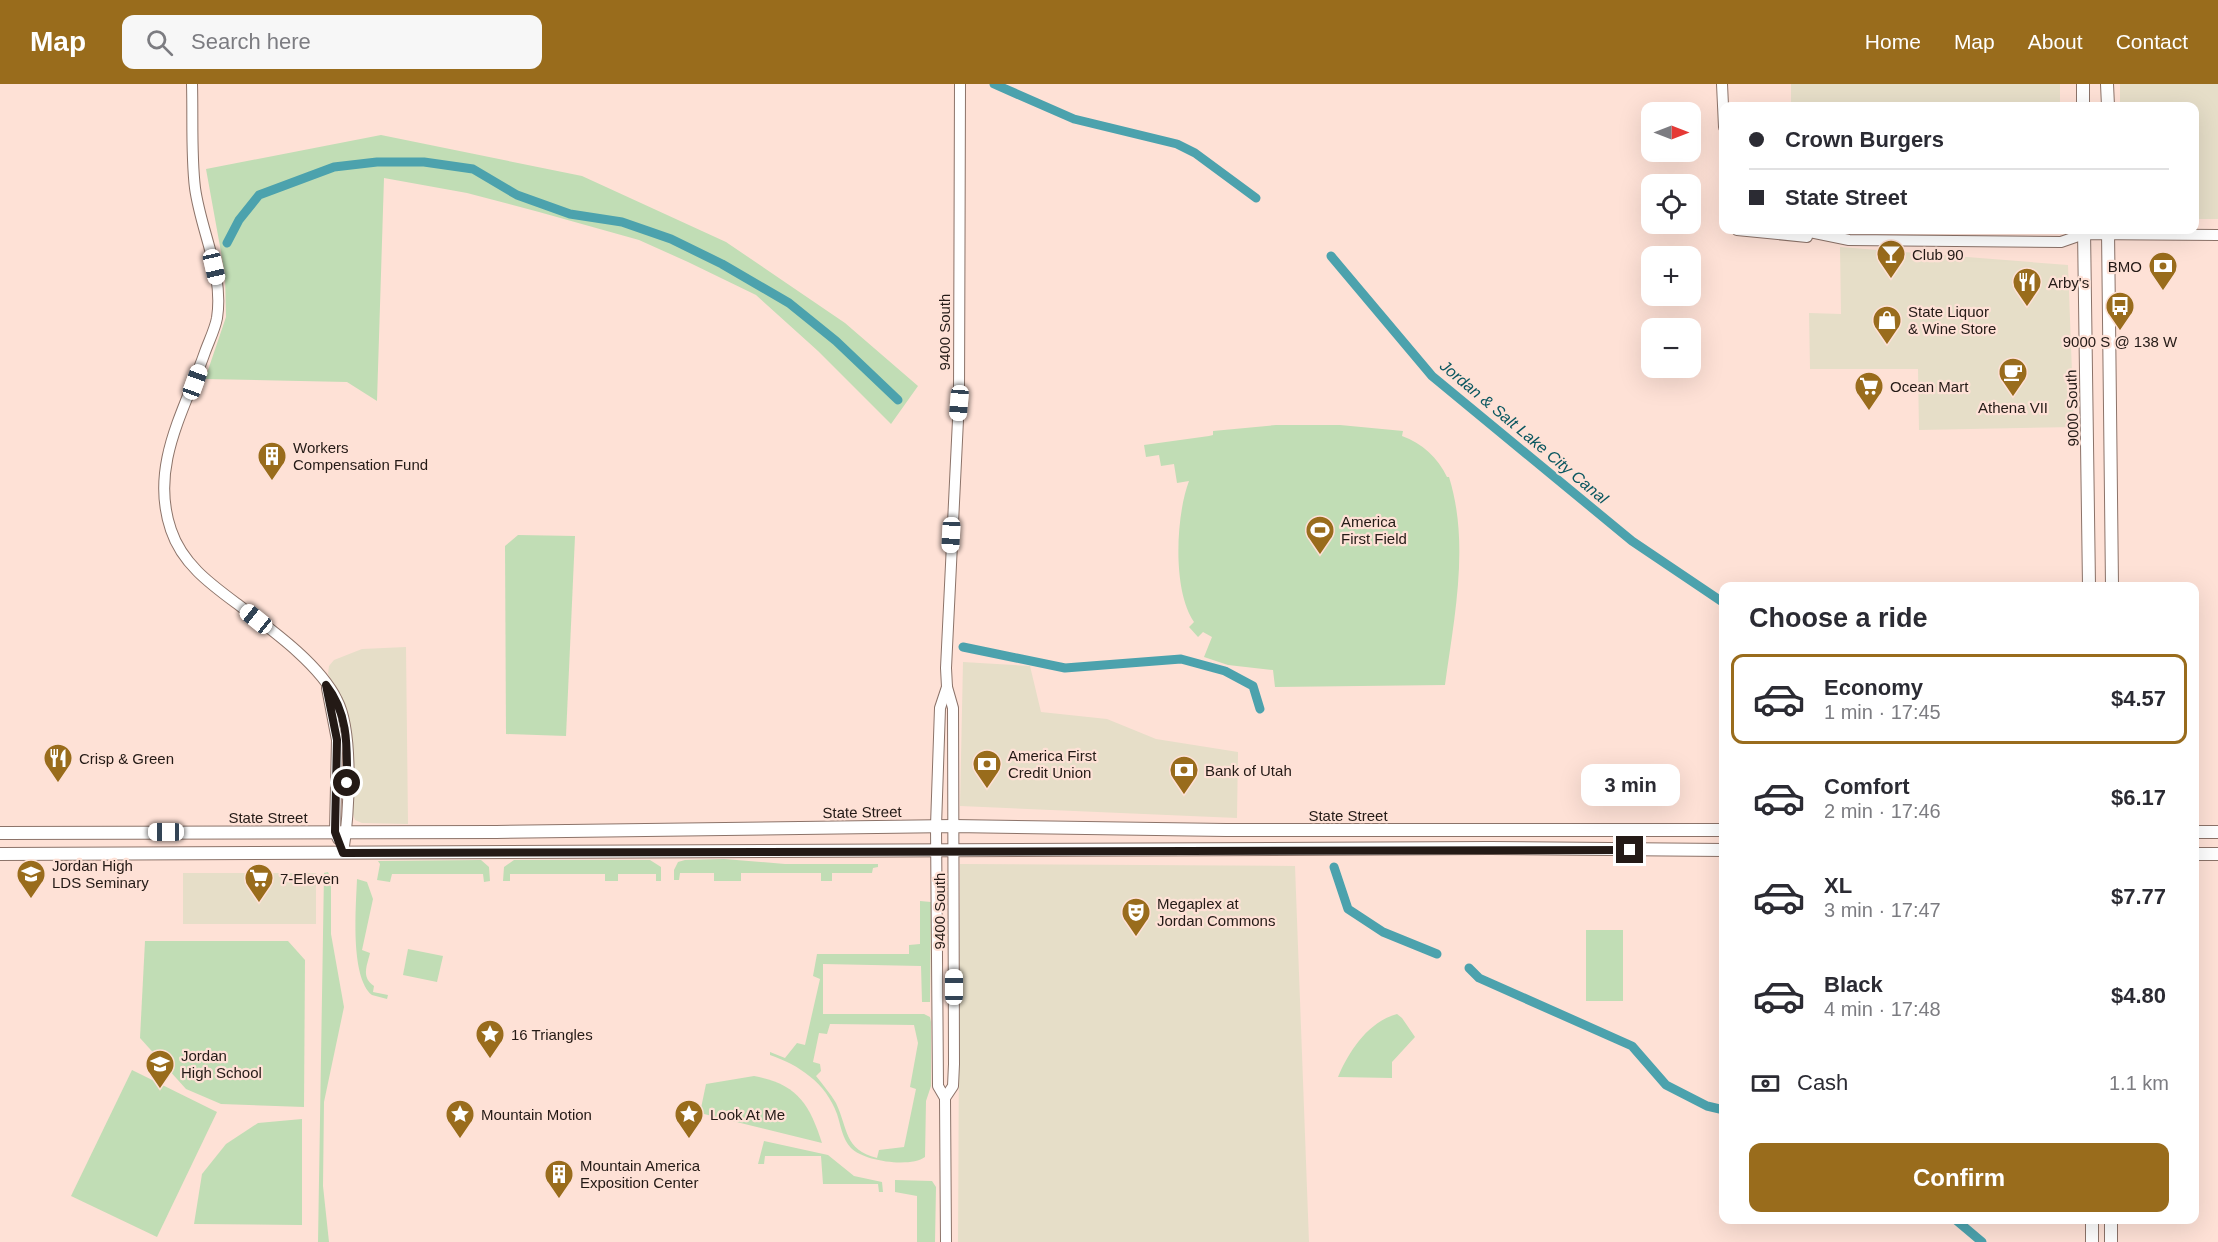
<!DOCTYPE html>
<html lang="en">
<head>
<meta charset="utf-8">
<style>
  body { margin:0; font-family:Arial,sans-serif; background:#f7f7f7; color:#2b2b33; height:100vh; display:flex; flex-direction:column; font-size:22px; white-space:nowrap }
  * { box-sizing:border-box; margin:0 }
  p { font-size:20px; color:#7c7c81 }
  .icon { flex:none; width:33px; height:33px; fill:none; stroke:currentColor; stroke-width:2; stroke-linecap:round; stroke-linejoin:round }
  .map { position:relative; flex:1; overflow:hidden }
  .details { position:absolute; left:1719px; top:498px; width:480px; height:642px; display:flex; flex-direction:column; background:#fff; border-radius:12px; box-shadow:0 6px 24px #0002 }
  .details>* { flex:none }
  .guide { position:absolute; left:1719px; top:18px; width:480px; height:132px; border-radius:12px; box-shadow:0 6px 24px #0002; display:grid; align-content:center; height:132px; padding:0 30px; background:#fff }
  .needle { width:39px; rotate:90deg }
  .tools { position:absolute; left:1641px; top:18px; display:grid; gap:12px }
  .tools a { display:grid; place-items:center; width:60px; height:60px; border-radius:12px; background:#fff; box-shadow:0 6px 24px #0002; font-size:30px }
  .end { position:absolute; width:27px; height:27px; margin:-14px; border:8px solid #241a16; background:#fff; box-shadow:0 0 0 3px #fff }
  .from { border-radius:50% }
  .bubble { position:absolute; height:42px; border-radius:12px; background:#fff; box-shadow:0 6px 24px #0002; font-size:20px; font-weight:800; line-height:42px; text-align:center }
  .car { position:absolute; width:18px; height:36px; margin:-18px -9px; border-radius:8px; box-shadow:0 0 4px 2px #0007; background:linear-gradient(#fff 24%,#345 0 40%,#fff 0 76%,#345 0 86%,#fff 0) }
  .guide b { display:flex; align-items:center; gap:21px; height:57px; font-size:22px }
  .guide b+b { border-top:2px solid #e1e1e2 }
  .guide i { width:15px; height:15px; background:#2b2b33 }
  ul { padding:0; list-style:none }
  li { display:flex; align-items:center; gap:18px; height:90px; margin:0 12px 9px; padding:0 18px; border:3px solid transparent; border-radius:12px }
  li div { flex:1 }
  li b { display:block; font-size:22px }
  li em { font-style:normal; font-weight:800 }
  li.active { border-color:#996c1c }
  li>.icon { width:54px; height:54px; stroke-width:1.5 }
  h2 { padding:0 30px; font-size:27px; line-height:72px }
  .pay { display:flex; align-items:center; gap:15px; height:66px; padding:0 30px; font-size:22px }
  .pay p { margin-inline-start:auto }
  .cta { display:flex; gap:12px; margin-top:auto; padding:12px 30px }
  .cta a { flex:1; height:69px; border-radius:12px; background:#996c1c; color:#fff; font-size:24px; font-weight:800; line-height:69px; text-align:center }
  header { display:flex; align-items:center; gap:36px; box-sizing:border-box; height:84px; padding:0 30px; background:#996c1c; color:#fff }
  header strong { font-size:28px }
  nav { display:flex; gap:33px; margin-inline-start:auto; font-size:21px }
  .search { width:420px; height:54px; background:#f7f7f7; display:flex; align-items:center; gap:15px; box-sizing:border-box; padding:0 21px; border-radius:12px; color:#7c7c81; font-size:22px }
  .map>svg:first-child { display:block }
</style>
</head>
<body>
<header>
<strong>Map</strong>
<div class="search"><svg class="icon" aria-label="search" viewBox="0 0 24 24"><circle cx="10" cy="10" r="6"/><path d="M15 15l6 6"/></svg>Search here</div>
<nav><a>Home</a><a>Map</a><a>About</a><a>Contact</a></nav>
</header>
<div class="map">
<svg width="2218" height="1158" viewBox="0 0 2218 1158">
  <rect width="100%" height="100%" fill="#fee1d6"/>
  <g fill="#e6dec8">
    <rect x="1791" y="0" width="269" height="22"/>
    <polygon points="2120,0 2218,0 2218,135 2195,135 2194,22 2120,22"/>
    <polygon points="1840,163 2068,181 2074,343 1919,346 1918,285 1810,285 1809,229 1841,230"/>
    <polygon points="406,563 408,740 362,739 355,736 353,730 352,678 337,606 328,590 329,582 334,576 362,565"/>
    <polygon points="963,578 1030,582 1041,628 1107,635 1156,655 1238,668 1237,734 960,722"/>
    <polygon points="960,780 1295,782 1309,1158 958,1158"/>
    <rect x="183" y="789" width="133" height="51"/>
  </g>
  <g fill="#c1ddb5" fill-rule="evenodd">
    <polygon points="381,51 582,92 726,158 845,239 918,302 891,340 818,267 756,211 688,178 639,156 539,128 467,109 384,94 377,317 347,298 205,295 226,233 225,190 206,85"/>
    <path d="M1276,341H1340L1403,347L1402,352C1422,359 1438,374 1447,393H1449C1470,460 1454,534 1445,601L1275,603L1273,586L1228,581L1204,573L1212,553L1203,548L1198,553L1189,543L1194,538C1172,506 1176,431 1189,397L1177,399L1174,380L1161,382L1159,371L1146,373L1144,361L1209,352L1213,351V347Z"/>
    <polygon points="518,451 575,452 566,652 506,650 505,462"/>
    <polygon points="724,775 785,780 878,780 878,783 873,784 872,789 832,789 832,797 821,797 821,789 741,789 741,797 714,797 714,789 680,789 679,796 674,796 674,786 678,778 685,776"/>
    <polygon points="481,776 489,783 490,797 484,798 483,790 392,790 390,798 377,796 380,780 378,777"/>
    <polygon points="514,776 650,776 661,783 661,797 656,797 656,790 618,790 618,797 605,797 605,790 510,790 510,797 503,797 504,783"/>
    <polygon points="328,788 331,795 331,850 344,923 324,1018 323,1102 329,1158 318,1158 324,789"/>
    <path d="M357,795L367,798L373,815L362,866L370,869C367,882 361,893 374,902L373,908L388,911L387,915L372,911C350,893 356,823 357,795Z"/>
    <path d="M920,817L931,818L930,918H922L921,882L823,880V930H924L930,933L931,938V1002L926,1017L925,1073C910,1084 863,1077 851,1064C842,1054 841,1042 837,1030C826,999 799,981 770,971V968L785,974L797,959L805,961L820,895L813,892L817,870H909V861L920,860ZM830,940L914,941L918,959L910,1003L916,1005L904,1063L879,1066L877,1074C844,1066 848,1044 836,1019C830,1009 823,1001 816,992L821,987L820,980L813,978L819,949L827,950Z"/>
    <rect x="1586" y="846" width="37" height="71"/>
    <polygon points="145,857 288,857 305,876 304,1023 221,1020 186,1005 140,954"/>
    <polygon points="408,865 443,872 437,898 403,891"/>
    <path d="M1397,930L1402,934L1415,953L1392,978V994L1338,993C1349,967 1368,938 1397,930Z"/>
    <polygon points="132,986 217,1028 157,1153 71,1112"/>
    <path d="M754,992C797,1000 809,1019 822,1059L700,1029L706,1000Z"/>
    <polygon points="302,1035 302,1141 194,1140 202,1090 226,1060 258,1039"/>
    <polygon points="764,1057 828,1071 854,1092 882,1098 883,1108 879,1108 878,1100 823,1100 821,1072 765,1072 764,1080 758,1080"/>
    <polygon points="895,1096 932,1097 936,1103 935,1158 917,1158 917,1112 895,1108"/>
  </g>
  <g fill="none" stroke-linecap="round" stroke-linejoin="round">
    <g stroke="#4ca2ad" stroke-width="9">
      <polyline points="994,0 1074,35 1177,60 1195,69 1256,114"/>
      <polyline points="227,159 239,136 259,111 334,83 377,78 424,78 473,85 517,111 570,130 622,138 671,155 722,180 789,219 836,257 898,316"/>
      <polyline points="1331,172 1432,292 1632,457 1724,519"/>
      <polyline points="963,563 1065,584 1181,575 1225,587 1253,602 1260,625"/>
      <polyline points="1334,783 1348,825 1383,848 1437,870"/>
      <polyline points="1469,884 1479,894 1632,962 1666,1001 1707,1022 1724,1026"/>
      <polyline points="1956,1136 1982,1158"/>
    </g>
    <g stroke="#8c7369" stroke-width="12">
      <g id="tertiary">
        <path d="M192,0C193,34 191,71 195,104C201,148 224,189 217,234C215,245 209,257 205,268C185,326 149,382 171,446C182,479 209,499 236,519C269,544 319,579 337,616C354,648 349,732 343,769"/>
        <polyline points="1722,0 1724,43"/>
        <polyline points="1737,146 1807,153"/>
        <polyline points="1800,146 1849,156 2061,158 2084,150 2218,151"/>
        <polyline points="327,604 337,656 335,748 338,755"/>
        <polyline points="945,1014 953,1002 954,980 953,624 947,603 946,584 959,315 960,0"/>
        <polyline points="946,1158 945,1014 938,1002 936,742 940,624 947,603"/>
      </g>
    </g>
    <g stroke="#8c7369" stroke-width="14">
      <g id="primary">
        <polyline points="2083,0 2083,22"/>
        <polyline points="2107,0 2108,22"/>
        <polyline points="2084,146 2089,502"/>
        <polyline points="2108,146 2112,502"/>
        <polyline points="2194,748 2218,748"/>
        <polyline points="0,749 496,748 953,742 1226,746 1724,746"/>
        <polyline points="0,770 1490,764 1724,766"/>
        <polyline points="2194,770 2218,770"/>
        <polyline points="2111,1136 2111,1158"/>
        <polyline points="2092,1158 2092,1136"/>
      </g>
    </g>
    <use href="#tertiary" stroke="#fff" stroke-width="10"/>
    <use href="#primary" stroke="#fff" stroke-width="12"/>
  </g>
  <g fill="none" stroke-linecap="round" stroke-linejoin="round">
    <path stroke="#241a16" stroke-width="8" d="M347,699C347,664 349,630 326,601L337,656L335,748L343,769L1630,766"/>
  </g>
  <defs>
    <g id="bar-pin" transform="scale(1.5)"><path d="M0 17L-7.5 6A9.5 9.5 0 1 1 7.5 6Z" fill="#996c1c" stroke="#fee1d6"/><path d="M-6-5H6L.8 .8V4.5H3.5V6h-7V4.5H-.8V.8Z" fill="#fff"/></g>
    <g id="bank-pin" transform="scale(1.5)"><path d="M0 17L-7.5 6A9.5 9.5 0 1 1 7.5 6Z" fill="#996c1c" stroke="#fee1d6"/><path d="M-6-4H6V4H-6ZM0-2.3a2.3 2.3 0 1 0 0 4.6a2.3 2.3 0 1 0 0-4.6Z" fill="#fff"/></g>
    <g id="restaurant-pin" transform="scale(1.5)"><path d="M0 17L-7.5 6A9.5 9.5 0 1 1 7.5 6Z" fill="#996c1c" stroke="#fee1d6"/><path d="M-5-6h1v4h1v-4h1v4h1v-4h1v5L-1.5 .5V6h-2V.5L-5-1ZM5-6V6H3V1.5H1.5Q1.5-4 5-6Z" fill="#fff"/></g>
    <g id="bus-pin" transform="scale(1.5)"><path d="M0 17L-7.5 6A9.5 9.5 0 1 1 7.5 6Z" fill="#996c1c" stroke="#fee1d6"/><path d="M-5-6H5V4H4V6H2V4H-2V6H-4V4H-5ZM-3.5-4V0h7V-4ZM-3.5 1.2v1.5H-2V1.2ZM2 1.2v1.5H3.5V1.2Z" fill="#fff"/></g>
    <g id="shop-pin" transform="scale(1.5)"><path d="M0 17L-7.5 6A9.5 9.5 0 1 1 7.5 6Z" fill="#996c1c" stroke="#fee1d6"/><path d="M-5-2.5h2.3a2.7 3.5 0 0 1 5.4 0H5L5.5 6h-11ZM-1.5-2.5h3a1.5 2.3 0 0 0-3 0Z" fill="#fff"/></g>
    <g id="cafe-pin" transform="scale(1.5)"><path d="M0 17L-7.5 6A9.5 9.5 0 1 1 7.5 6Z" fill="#996c1c" stroke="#fee1d6"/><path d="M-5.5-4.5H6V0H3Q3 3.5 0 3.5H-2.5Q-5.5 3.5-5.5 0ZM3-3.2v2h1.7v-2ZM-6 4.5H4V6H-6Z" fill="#fff"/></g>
    <g id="supermarket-pin" transform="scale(1.5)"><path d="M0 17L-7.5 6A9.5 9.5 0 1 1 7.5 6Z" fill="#996c1c" stroke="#fee1d6"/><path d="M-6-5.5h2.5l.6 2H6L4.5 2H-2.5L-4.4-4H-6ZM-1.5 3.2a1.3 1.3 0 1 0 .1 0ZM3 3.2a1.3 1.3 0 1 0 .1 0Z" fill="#fff"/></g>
    <g id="building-pin" transform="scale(1.5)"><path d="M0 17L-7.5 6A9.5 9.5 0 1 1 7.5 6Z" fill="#996c1c" stroke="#fee1d6"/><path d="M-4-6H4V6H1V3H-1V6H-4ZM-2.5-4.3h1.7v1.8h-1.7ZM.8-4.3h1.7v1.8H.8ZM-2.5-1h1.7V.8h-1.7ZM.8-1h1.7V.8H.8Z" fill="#fff"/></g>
    <g id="stadium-pin" transform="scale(1.5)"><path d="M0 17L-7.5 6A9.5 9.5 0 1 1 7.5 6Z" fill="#996c1c" stroke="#fee1d6"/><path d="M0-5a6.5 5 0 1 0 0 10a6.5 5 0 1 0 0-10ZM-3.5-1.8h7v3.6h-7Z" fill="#fff"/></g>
    <g id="school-pin" transform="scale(1.5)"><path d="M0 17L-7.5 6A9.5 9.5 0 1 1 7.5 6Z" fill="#996c1c" stroke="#fee1d6"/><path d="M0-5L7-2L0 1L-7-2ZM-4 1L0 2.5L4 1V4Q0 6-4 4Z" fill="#fff"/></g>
    <g id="theatre-pin" transform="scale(1.5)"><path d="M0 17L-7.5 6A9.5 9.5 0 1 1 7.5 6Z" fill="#996c1c" stroke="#fee1d6"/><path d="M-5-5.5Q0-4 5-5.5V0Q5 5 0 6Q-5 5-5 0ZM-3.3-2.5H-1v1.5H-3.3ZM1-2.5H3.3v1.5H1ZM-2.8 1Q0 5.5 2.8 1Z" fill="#fff"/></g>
    <g id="sight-pin" transform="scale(1.5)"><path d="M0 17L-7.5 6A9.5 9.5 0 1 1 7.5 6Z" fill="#996c1c" stroke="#fee1d6"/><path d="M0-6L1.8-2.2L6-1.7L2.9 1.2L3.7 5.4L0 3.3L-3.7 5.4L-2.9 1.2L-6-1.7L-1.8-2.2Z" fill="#fff"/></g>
  </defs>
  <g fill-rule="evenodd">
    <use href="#bar-pin" x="1891" y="170"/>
    <use href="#bank-pin" x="2163" y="182"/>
    <use href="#restaurant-pin" x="2027" y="198"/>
    <use href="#bus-pin" x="2120" y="222"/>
    <use href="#shop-pin" x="1887" y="236"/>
    <use href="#cafe-pin" x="2013" y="288"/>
    <use href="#supermarket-pin" x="1869" y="302"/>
    <use href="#building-pin" x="272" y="372"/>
    <use href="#stadium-pin" x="1320" y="446"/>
    <use href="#restaurant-pin" x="58" y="674"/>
    <use href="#bank-pin" x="987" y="680"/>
    <use href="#bank-pin" x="1184" y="686"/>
    <use href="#school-pin" x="31" y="790"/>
    <use href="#supermarket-pin" x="259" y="794"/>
    <use href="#theatre-pin" x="1136" y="828"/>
    <use href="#sight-pin" x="490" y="950"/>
    <use href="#school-pin" x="160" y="980"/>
    <use href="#sight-pin" x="460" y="1030"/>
    <use href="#sight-pin" x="689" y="1030"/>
    <use href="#building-pin" x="559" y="1090"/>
  </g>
  <g text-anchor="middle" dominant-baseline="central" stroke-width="4.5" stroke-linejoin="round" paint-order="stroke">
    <g font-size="15" fill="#241a16" stroke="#fee1d6" text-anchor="start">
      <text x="1912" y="170">Club 90</text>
      <text x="2142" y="182" text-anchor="end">BMO</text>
      <text x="2048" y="198">Arby's</text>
      <text x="1908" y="227">State Liquor<tspan x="1908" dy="17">&amp; Wine Store</tspan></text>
      <text x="2120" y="257" text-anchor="middle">9000 S @ 138 W</text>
      <text x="1890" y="302">Ocean Mart</text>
      <text x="2013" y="323" text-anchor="middle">Athena VII</text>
      <text x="293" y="363">Workers<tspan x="293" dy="17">Compensation Fund</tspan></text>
      <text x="1341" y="437">America<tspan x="1341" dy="17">First Field</tspan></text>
      <text x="1008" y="671">America First<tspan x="1008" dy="17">Credit Union</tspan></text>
      <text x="79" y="674">Crisp &amp; Green</text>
      <text x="1205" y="686">Bank of Utah</text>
      <text x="52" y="781">Jordan High<tspan x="52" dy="17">LDS Seminary</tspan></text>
      <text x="280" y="794">7-Eleven</text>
      <text x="1157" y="819">Megaplex at<tspan x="1157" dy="17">Jordan Commons</tspan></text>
      <text x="511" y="950">16 Triangles</text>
      <text x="181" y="971">Jordan<tspan x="181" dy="17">High School</tspan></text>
      <text x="481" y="1030">Mountain Motion</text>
      <text x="710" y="1030">Look At Me</text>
      <text x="580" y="1081">Mountain America<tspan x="580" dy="17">Exposition Center</tspan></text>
    </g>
    <g font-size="15" fill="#241a16" stroke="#fee1d6">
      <text transform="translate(944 248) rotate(-90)">9400 South</text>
      <text transform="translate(2072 324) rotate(-92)">9000 South</text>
      <text transform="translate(862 728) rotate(-1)">State Street</text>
      <text x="1348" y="731">State Street</text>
      <text x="268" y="733">State Street</text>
      <text transform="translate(939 827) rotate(-90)">9400 South</text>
    </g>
    <g font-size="16" font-style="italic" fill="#09565f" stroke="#fee1d6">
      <text transform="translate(1524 348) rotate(40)">Jordan &amp; Salt Lake City Canal</text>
    </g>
  </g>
</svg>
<div class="tools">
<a><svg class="needle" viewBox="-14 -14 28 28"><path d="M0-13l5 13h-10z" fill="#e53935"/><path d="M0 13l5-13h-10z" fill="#7c7c81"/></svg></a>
<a><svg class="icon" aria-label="locate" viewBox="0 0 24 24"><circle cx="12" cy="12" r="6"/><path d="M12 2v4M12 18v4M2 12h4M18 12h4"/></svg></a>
<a>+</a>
<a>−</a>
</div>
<i class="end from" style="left:347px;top:699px"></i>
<i class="end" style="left:1630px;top:766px"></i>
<div class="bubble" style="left:1581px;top:680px;width:99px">3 min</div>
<i class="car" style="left:214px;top:183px;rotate:167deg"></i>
<i class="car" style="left:195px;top:298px;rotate:20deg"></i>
<i class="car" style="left:959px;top:319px;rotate:185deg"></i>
<i class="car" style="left:951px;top:451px;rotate:183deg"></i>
<i class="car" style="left:256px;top:535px;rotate:309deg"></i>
<i class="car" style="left:166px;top:748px;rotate:270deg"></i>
<i class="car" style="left:954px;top:903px;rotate:0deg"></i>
<div class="guide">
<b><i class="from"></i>Crown Burgers</b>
<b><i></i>State Street</b>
</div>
<section class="details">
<h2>Choose a ride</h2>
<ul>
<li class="active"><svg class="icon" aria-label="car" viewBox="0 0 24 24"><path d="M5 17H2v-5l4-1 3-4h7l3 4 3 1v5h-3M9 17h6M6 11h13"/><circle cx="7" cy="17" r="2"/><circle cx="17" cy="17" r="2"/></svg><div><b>Economy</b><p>1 min · 17:45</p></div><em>$4.57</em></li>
<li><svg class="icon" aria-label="car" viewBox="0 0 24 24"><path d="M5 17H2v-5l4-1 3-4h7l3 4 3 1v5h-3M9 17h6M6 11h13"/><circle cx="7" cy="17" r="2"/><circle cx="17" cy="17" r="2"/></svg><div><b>Comfort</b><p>2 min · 17:46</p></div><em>$6.17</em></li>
<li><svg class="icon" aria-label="car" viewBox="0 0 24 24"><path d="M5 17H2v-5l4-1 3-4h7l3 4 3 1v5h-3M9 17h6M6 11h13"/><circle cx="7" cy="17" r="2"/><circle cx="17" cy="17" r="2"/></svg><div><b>XL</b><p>3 min · 17:47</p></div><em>$7.77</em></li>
<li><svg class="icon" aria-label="car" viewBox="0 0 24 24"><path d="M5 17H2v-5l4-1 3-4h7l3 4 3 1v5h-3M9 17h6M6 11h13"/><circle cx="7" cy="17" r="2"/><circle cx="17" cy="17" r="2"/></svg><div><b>Black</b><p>4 min · 17:48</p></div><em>$4.80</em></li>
</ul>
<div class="pay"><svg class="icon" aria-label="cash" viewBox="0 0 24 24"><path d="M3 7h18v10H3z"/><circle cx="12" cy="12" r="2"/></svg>Cash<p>1.1 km</p></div>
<div class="cta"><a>Confirm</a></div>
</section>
</div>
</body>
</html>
